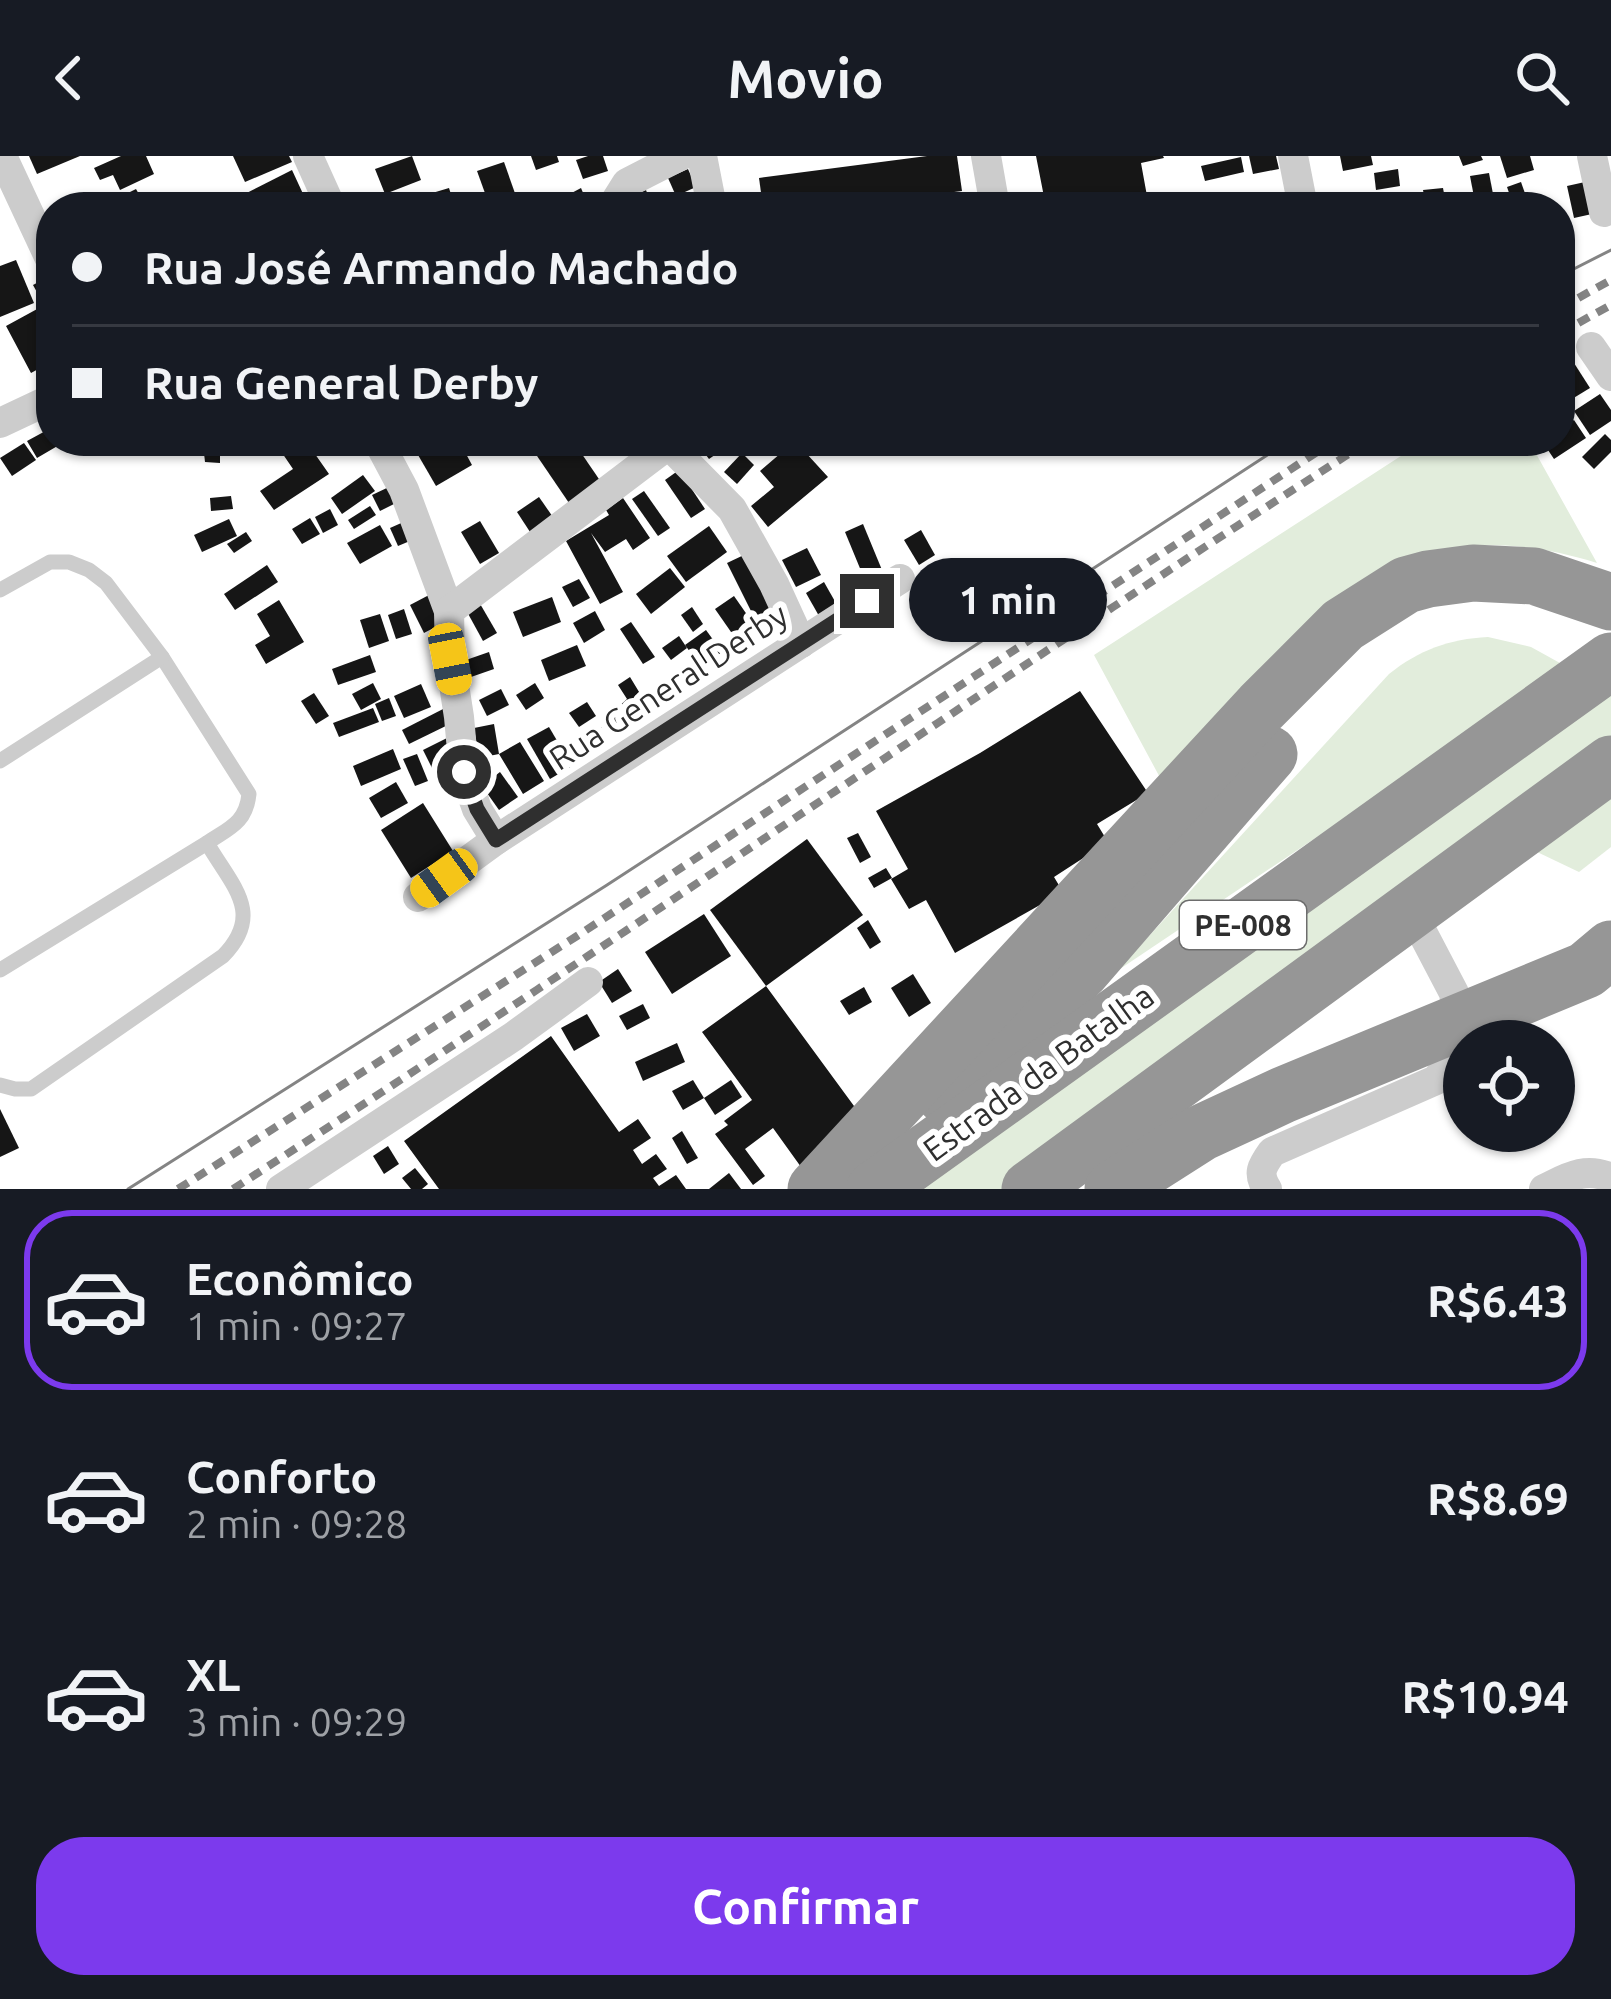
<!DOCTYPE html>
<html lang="pt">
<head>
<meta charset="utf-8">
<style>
  body { margin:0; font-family:Ubuntu,sans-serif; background:#20242c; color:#f1f3f6; height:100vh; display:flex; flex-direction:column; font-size:45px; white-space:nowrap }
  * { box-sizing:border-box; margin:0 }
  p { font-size:39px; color:#9ea1a6 }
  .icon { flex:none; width:66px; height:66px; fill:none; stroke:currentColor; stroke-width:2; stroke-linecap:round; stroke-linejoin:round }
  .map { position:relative; height:1033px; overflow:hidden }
  .sheet { display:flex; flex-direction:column; background:#171b24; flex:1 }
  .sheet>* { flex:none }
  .hud { position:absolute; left:36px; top:36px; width:1539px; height:264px; border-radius:48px; box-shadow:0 3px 9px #0004; display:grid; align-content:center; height:264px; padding:0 36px; background:#171b24 }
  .tools { position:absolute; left:1443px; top:864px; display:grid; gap:24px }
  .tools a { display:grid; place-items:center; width:132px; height:132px; border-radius:50%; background:#171b24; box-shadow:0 3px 9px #0004; font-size:60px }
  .end { position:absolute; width:54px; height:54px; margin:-27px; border:15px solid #2f2f2f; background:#fff; box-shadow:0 0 0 6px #fff }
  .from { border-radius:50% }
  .bubble { position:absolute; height:84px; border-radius:42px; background:#171b24; box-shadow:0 3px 9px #0004; font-size:39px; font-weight:600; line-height:84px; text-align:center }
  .car { position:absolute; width:36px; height:72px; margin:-36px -18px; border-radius:15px; box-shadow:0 0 9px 3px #0007; background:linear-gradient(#f5c518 24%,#345 0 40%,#f5c518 0 76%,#345 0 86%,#f5c518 0) }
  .hud b { display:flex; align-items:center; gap:42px; height:114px; font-size:45px }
  .hud b+b { border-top:3px solid #363941 }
  .hud i { width:30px; height:30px; background:#f1f3f6 }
  ul { padding:21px 0 0; list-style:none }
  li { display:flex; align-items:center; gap:36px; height:180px; margin:0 24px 18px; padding:0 12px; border:6px solid transparent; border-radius:48px }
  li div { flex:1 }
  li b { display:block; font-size:45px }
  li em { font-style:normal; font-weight:600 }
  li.selected { border-color:#7c3aed }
  li>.icon { width:108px; height:108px; stroke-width:1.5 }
  .action { display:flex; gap:24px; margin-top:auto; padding:24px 36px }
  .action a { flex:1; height:138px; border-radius:48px; background:#7c3aed; color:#fff; font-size:48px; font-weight:600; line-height:138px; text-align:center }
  header { display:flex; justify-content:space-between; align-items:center; height:156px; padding:0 36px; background:#171b24; font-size:54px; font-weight:600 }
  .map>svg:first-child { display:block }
</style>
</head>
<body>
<header><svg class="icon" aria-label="back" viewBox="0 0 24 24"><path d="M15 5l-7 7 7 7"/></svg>Movio<svg class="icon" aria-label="search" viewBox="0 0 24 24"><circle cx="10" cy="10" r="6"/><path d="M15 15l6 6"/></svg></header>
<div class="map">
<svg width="1611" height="1033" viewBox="0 0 1611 1033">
  <rect width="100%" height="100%" fill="#fff"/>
  <g fill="#e2eddc">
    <path d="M1424,285H1529L1597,407C1554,394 1520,388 1474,389L1164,629L1094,499Z"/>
    <path d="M1488,481L1531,491L1569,512L1117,815L1389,518C1419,494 1449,483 1488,481Z"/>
    <polygon points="1611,519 1611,591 1006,1033 916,1033"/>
    <polygon points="1611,640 1611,691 1579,716 1535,695"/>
  </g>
  <g fill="#161616">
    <polygon points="29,0 80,0 37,18"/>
    <polygon points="121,0 146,0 154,18 120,34 113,19 100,24 94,12"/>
    <polygon points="233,0 289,0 292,6 245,26"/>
    <polygon points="412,0 421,24 385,38 375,13"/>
    <polygon points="531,0 557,0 559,6 536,14"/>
    <polygon points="588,0 603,0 608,15 583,23 576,4"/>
    <polygon points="927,0 957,0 962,35 836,51 763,51 759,22"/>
    <polygon points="1036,0 1163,0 1164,2 1141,7 1149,51 1046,51"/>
    <polygon points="1249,0 1276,0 1279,13 1253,18"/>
    <polygon points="1340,0 1371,0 1373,9 1343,15"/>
    <polygon points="1459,0 1481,0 1483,4 1463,10"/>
    <polygon points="1500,0 1530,0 1534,14 1507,22"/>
    <polygon points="1241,1 1244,16 1205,25 1201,10"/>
    <polygon points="504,6 517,43 490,51 477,15"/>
    <polygon points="688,13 696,31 676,40 668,22"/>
    <polygon points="1398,13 1400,30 1376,34 1374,17"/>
    <polygon points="292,14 304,40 280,51 236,51 233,44"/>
    <polygon points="1489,17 1493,38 1474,41 1470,20"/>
    <polygon points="1521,26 1528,46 1514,51 1507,31"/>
    <polygon points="1585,26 1592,58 1574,62 1567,30"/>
    <polygon points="449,32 455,51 433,51 429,38"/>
    <polygon points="581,32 589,51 556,51 553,47"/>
    <polygon points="1443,32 1446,48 1426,51 1423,34"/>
    <polygon points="136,33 146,51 100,51"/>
    <polygon points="646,34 652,51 629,51 626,42"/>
    <polygon points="1396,40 1398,51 1378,51 1377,42"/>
    <polygon points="16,104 34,147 0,161 0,110"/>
    <polygon points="48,121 51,127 51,206 31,217 6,170 39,152 44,161 49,158 33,129"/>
    <polygon points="1574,207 1590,232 1567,246 1560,234 1560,216"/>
    <polygon points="1600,238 1611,254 1611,265 1590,279 1574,255"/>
    <polygon points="1574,264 1586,282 1554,303 1542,285 1560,285 1560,274"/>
    <polygon points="51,272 51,285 66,285 37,302 27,285"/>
    <polygon points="1605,278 1611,284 1611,296 1594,313 1582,301"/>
    <polygon points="142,285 177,285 178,299 142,300"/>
    <polygon points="281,285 335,285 315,298 329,318 274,354 260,335 293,313 276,288"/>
    <polygon points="426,285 459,285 472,309 436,330 414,292"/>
    <polygon points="553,285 573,285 601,326 569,347 535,297"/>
    <polygon points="709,285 735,285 709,303 700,291"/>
    <polygon points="795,285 828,321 768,371 751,350 774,331 760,315"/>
    <polygon points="24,287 36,304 12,320 0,302"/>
    <polygon points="204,297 220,297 220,307 205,306"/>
    <polygon points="742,297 754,309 737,328 724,316"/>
    <polygon points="679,314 705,353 691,362 665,324"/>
    <polygon points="363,319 375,335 342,358 331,342"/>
    <polygon points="391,330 398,346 380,355 372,339"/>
    <polygon points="644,335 670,372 658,380 632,343"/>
    <polygon points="231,340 233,353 211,355 210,342"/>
    <polygon points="539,341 555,364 532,379 517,356"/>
    <polygon points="623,342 650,382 633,394 626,383 605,396 591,377 623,436 600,448 566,385 609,359 606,354"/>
    <polygon points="370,350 376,359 354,373 348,364"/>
    <polygon points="330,353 338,369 323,377 315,361"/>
    <polygon points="310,362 320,378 302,388 292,373"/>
    <polygon points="229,363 237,380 202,396 194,379"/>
    <polygon points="408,364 417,382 398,390 390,372"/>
    <polygon points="480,365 499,397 480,408 461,376"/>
    <polygon points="863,368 882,414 864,422 845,376"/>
    <polygon points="380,369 392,390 360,408 347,387"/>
    <polygon points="709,370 727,396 686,426 667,400"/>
    <polygon points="921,374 935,399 919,409 904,384"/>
    <polygon points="246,376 252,385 234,397 227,388"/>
    <polygon points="807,392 821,419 796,431 782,404"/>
    <polygon points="746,398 778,462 759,471 727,407"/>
    <polygon points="267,409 278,426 235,454 224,438"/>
    <polygon points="670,412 685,431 651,458 636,438"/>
    <polygon points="579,423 590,442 573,451 562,431"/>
    <polygon points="824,426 837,449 819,460 806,437"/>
    <polygon points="429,439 443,467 424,477 410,449"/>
    <polygon points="734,440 757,473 738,486 715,453"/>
    <polygon points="552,441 561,466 523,481 513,456"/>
    <polygon points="279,444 304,486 266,508 255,489 270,480 257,458"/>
    <polygon points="479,446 497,477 483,485 466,454"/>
    <polygon points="692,451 703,468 693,476 681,459"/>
    <polygon points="404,453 412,478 396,483 388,459"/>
    <polygon points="595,455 605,474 584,487 573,467"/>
    <polygon points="380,458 389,485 369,492 360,464"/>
    <polygon points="631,466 655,501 643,508 620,473"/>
    <polygon points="706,474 722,496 701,511 685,489"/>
    <polygon points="679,480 687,492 671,504 662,492"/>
    <polygon points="577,489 586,510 549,525 541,504"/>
    <polygon points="489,496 494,513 471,521 466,504"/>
    <polygon points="370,499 376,516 338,529 332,513"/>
    <polygon points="630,521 650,554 639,561 637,558 616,575 605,563 627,543 618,529"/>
    <polygon points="373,527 381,543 361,554 352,538"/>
    <polygon points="535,527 544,542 526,554 516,539"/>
    <polygon points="421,528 431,551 404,562 394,540"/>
    <polygon points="501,533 509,549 487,560 479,544"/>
    <polygon points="1080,535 1148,637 1097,668 1108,686 1054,721 1063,736 955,797 926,744 909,753 891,723 908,713 876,655 980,597"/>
    <polygon points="314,537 329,560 316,568 301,545"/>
    <polygon points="389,542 396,560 382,565 375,548"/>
    <polygon points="587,546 596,560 579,571 569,557"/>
    <polygon points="447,551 454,566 409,588 402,574"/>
    <polygon points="373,552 379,566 339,581 333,567"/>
    <polygon points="494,568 499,598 520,586 544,625 523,638 499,598 479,602 474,572"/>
    <polygon points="549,571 572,610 550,623 527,583"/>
    <polygon points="601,571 607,585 589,593 583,578"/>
    <polygon points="447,582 458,604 434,616 423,594"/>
    <polygon points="393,593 401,613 361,630 353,610"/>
    <polygon points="417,598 428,625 415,630 403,603"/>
    <polygon points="500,616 518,641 499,654 482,630"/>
    <polygon points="396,626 408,647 381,662 369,642"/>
    <polygon points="423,647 453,695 411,722 381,674"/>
    <polygon points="858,677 871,701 860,707 847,682"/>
    <polygon points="807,683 863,759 766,830 710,754"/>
    <polygon points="886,712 892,722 874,732 868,722"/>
    <polygon points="704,758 731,800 672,838 645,796"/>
    <polygon points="868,764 881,786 870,793 857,772"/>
    <polygon points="618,813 632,835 612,847 599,826"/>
    <polygon points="913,818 931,847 909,861 891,832"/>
    <polygon points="766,830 865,965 801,1011 773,972 745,993 765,1020 753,1029 715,978 728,969 724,965 752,944 702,876"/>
    <polygon points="864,831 872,846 849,859 840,845"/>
    <polygon points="643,848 650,862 627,874 619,860"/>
    <polygon points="587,858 600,880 574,895 561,872"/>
    <polygon points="551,880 619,976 638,963 651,982 633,994 642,1008 656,998 667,1013 653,1022 659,1030 676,1019 686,1033 439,1033 404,985"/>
    <polygon points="677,887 685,906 643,925 635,906"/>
    <polygon points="693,924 704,942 683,954 672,935"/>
    <polygon points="731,924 742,941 715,959 704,942"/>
    <polygon points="0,953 19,992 0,1001"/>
    <polygon points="682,975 698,1002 687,1008 672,982"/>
    <polygon points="388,990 399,1008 384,1018 373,1000"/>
    <polygon points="415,1012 428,1028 422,1033 411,1033 402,1022"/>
    <polygon points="729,1017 741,1033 709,1033"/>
  </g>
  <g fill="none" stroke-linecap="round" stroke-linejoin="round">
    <g stroke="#ccc" stroke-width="15">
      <path d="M0,434L50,406H69L89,414L106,427L162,501L249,638C246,667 229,672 207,687C232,730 265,757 223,800L31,933H15L0,929"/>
      <polyline points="0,605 162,501"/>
      <polyline points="0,814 207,687"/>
    </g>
    <g stroke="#ccc" stroke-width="30">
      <polyline points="2,0 51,105"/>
      <polyline points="308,0 331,51"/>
      <polyline points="702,0 712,51"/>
      <polyline points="986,0 995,51"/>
      <polyline points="1293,0 1303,51"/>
      <polyline points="1592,0 1604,56"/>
      <polyline points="612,51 627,27 680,0"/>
      <polyline points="1591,191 1611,220"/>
      <polyline points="0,267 51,243"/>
      <polyline points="378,285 404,334 449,455 450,503 459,561 464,616 477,653 496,684"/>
      <polyline points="665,285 732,353 774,428 801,487"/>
      <polyline points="449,455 668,289"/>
      <polyline points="418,741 496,684 900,423"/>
      <polyline points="281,1033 514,880 588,826"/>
      <path d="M1267,1033C1257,1017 1262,1010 1272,996L1436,924L1457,898L1460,878L1454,837L1410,753"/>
      <path d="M1544,1033C1567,1022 1585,1010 1611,1022"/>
    </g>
    <g stroke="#969696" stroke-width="57">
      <polyline points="945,940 1009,886 1081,815 1269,598"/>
      <polyline points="816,1033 1261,551 1343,469 1406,429 1428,423 1473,417 1534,420 1611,446"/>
      <polyline points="875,1033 1611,505"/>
      <polyline points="1030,1033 1611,608"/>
      <polyline points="1113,1033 1201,977 1283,939 1586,814 1611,793"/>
    </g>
    <g stroke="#848484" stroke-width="3">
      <polyline points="1560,120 1611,94"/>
      <polyline points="128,1033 607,729 1289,285"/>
    </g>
    <g stroke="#848484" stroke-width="8" stroke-dasharray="12 9" stroke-linecap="butt">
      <polyline points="1560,152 1611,124"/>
      <polyline points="1560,177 1611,149"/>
      <polyline points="178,1033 577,780 1334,285"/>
      <path d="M233,1033C614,787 987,529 1369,285"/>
    </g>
  </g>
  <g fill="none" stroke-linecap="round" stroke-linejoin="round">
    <polyline stroke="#2f2f2f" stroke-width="15" points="464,616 477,653 496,684 867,445"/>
  </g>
  <g text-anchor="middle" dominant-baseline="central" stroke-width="12" stroke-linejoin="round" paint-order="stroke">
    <rect fill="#fff" stroke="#6d6d6d" stroke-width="3" x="1180" y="745" width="126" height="48" rx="9"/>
    <g font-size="30" font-weight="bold" fill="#2f2f2f">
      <text x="1243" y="769">PE-008</text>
    </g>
    <g font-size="33" fill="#2f2f2f" stroke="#fff">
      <text transform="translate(668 530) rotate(-33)">Rua General Derby</text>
      <text transform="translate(1038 916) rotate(-36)">Estrada da Batalha</text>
    </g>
  </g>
</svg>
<div class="tools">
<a><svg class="icon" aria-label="locate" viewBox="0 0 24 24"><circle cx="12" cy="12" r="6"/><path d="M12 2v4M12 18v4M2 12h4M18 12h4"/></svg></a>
</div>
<i class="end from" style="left:464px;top:616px"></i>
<i class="end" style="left:867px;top:445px"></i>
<div class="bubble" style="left:909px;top:402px;width:198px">1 min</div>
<i class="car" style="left:450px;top:503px;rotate:169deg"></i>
<i class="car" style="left:444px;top:722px;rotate:234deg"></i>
<div class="hud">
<b><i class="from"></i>Rua José Armando Machado</b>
<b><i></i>Rua General Derby</b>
</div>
</div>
<section class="sheet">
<ul>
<li class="selected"><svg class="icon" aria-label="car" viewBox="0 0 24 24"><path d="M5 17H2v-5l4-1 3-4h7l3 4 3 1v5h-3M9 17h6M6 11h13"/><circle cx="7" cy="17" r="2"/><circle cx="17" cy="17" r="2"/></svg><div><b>Econômico</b><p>1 min · 09:27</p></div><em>R$6.43</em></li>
<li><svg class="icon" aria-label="car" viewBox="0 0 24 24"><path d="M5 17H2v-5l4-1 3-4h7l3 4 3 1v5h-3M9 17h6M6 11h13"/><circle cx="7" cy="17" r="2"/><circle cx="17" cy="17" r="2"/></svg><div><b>Conforto</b><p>2 min · 09:28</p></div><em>R$8.69</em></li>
<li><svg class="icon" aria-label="car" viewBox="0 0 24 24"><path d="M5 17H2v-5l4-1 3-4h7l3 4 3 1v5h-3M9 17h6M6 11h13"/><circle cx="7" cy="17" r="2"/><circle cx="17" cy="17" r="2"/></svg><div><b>XL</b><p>3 min · 09:29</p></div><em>R$10.94</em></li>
</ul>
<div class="action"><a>Confirmar</a></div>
</section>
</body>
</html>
